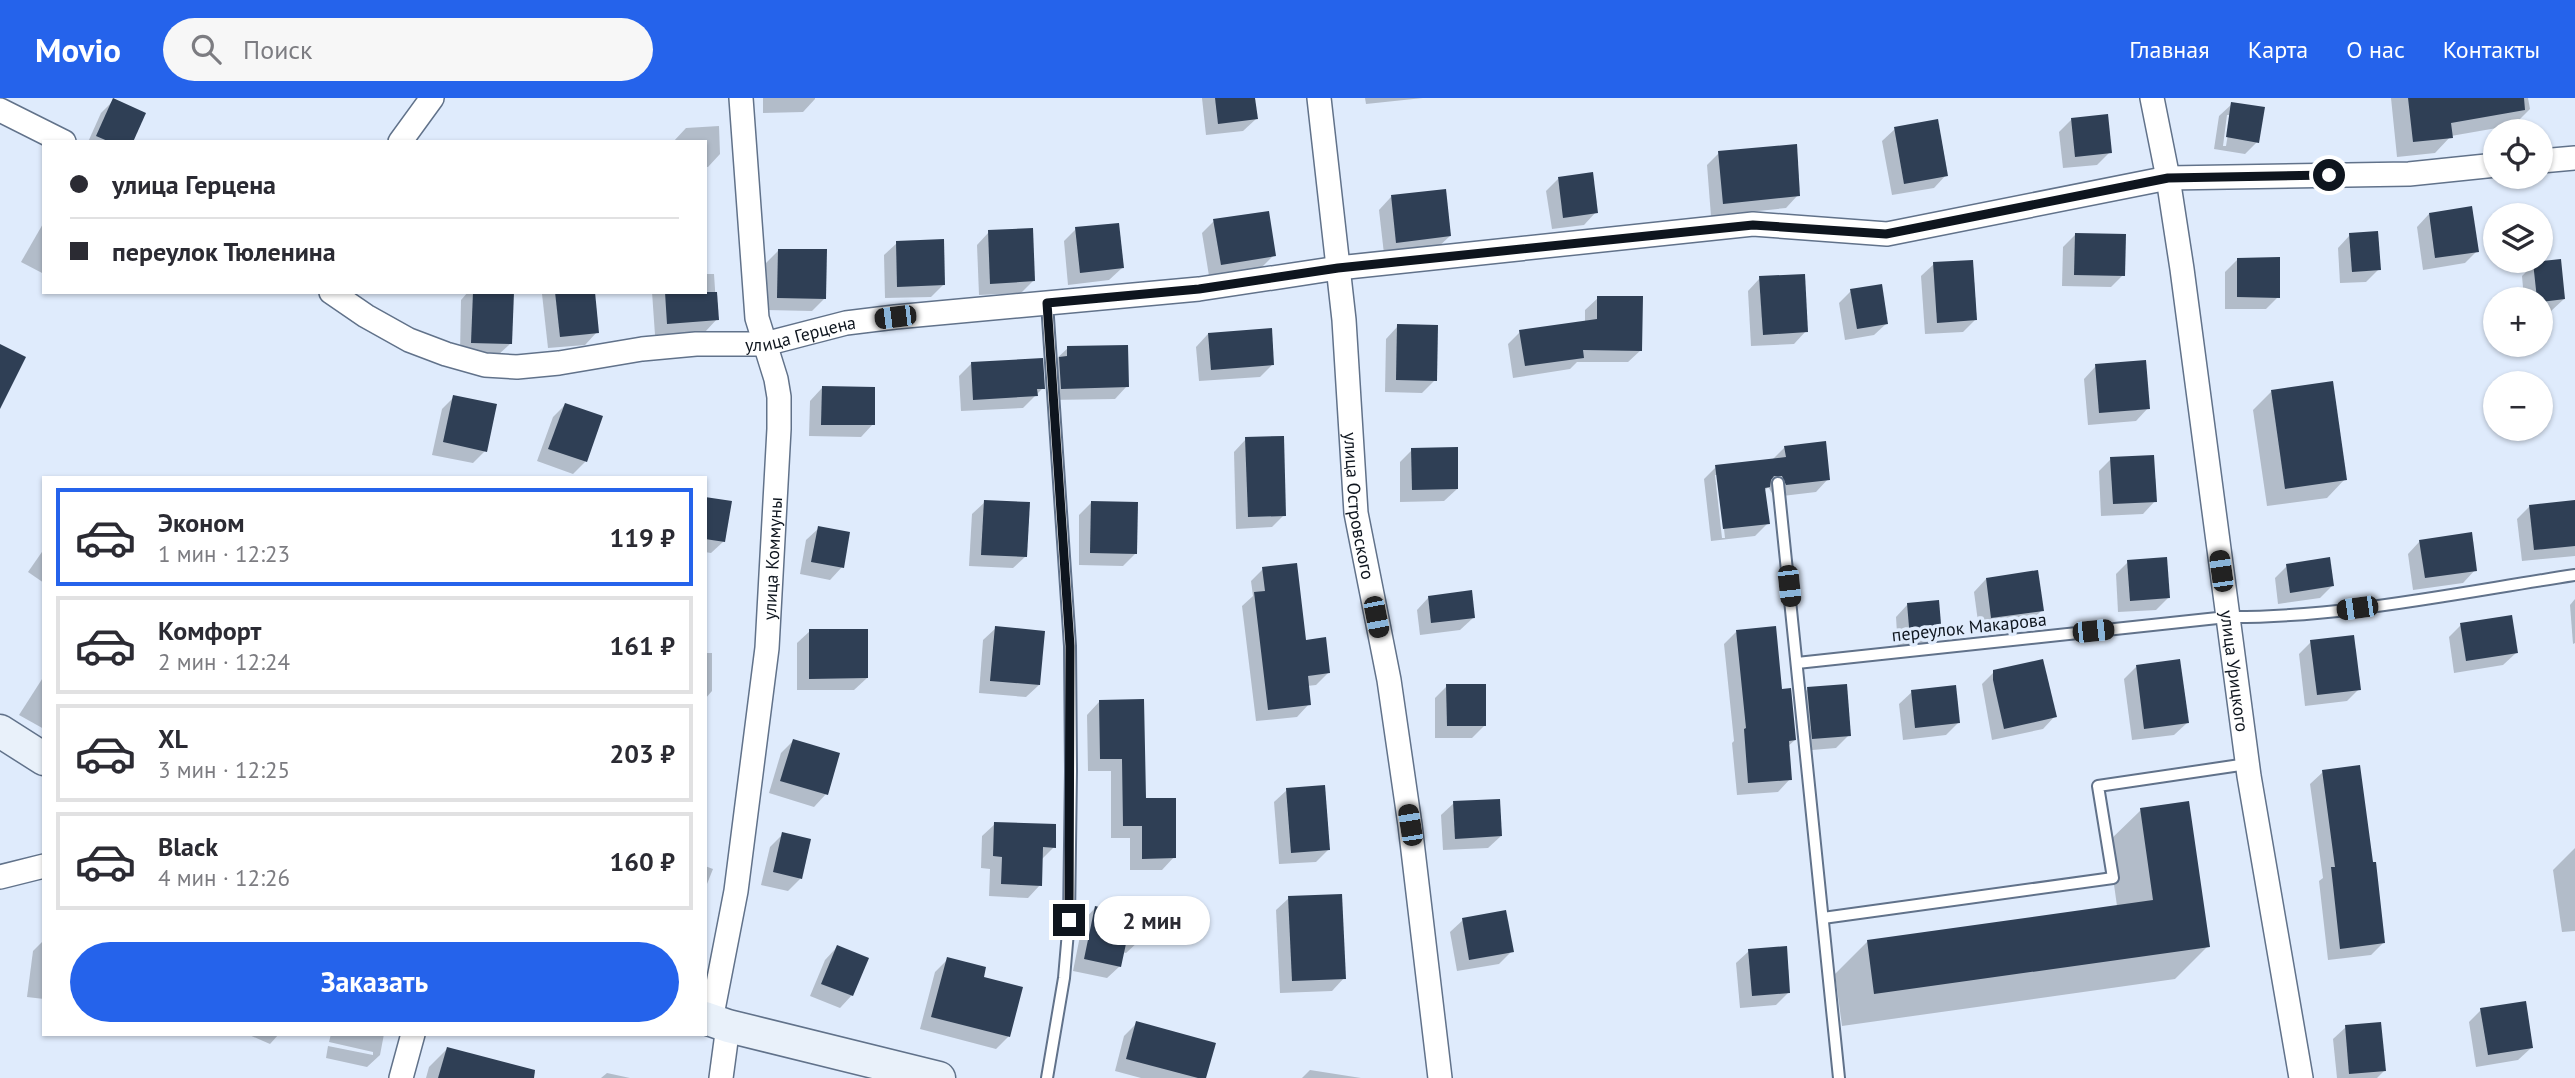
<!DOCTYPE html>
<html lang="ru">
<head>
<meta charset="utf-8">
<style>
  body { margin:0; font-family:"PT Sans",sans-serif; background:#f7f7f7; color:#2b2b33; height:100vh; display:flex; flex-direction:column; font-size:26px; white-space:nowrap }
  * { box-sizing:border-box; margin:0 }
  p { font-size:23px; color:#7c7c81 }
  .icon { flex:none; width:38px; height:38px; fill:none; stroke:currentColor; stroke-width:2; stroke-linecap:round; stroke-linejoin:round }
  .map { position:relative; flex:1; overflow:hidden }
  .side { position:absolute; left:42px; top:378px; width:665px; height:560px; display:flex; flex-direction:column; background:#fff; border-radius:0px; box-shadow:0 2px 5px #0004 }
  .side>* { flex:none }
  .top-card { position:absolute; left:42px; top:42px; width:665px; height:154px; border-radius:0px; box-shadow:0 2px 5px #0004; display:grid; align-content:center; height:154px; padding:0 28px; background:#fff }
  .fabs { position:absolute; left:2483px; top:21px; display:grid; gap:14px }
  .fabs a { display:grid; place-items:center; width:70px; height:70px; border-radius:50%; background:#fff; box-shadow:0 2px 5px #0004; font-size:35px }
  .end { position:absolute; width:32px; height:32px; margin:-16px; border:9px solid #0e151e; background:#fff; box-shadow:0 0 0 4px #fff }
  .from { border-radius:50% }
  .bubble { position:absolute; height:49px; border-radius:24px; background:#fff; box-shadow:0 2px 5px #0004; font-size:23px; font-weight:700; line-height:49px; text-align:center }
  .car { position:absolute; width:21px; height:42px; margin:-21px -10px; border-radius:9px; box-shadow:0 0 5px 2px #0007; background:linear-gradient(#222 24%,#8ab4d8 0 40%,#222 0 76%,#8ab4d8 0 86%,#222 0) }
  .top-card b { display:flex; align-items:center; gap:24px; height:66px; font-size:26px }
  .top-card b+b { border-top:2px solid #e1e1e2 }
  .top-card i { width:18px; height:18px; background:#2b2b33 }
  ul { padding:12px 0 0; list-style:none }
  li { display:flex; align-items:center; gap:21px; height:98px; margin:0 14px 10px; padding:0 14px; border:4px solid #e1e1e2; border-radius:0px }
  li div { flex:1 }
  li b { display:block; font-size:26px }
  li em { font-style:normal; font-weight:700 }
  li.current { border-color:#2563eb }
  li>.icon { width:63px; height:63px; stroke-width:1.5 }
  .button { display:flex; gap:14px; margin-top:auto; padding:14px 28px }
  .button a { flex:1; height:80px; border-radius:42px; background:#2563eb; color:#fff; font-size:28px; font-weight:700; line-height:80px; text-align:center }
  header { display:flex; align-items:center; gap:42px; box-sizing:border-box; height:98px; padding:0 35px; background:#2563eb; color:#fff }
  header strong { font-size:33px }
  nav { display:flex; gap:38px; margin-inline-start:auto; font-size:24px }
  .search { width:490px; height:63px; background:#f7f7f7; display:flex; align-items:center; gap:18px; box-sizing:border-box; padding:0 24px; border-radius:38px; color:#7c7c81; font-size:26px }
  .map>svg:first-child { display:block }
</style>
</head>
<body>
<header>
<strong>Movio</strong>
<div class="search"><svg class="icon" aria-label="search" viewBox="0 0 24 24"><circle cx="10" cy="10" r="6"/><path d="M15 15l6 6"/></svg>Поиск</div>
<nav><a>Главная</a><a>Карта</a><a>О нас</a><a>Контакты</a></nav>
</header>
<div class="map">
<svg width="2575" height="980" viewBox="0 0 2575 980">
  <rect width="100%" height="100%" fill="#dfebfc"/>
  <g fill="#0003" fill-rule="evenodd">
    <polygon points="763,0 815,0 815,1 803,14 763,15"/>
    <polygon points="1202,0 1254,0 1256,21 1243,33 1206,37"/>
    <polygon points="1365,0 1423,0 1366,6"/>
    <polygon points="2391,0 2528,0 2530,11 2514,27 2451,38 2435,55 2397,59"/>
    <polygon points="114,2 131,44 88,44 101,15"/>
    <path d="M2232,6L2257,44L2245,56L2214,51L2219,18ZM2227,17H2231L2226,48H2223Z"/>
    <polygon points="2072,21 2110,54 2097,67 2063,70 2059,34"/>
    <polygon points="719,28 720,56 708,69 705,69 705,44 673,44 686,30"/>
    <polygon points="1895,31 1946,77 1934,90 1892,97 1882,43"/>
    <polygon points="1719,55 1798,97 1786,110 1711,118 1707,67"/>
    <polygon points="1558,81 1596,114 1584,127 1552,131 1546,93"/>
    <polygon points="1391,99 1450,138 1437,150 1384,156 1379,112"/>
    <polygon points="2429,116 2477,153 2465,165 2423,172 2417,129"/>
    <polygon points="1214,123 1274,157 1262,169 1209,178 1202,135"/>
    <polygon points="44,124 44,176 21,164"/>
    <polygon points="1076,131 1122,170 1109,182 1068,187 1064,143"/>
    <polygon points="989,134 1033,183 1021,195 979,197 977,147"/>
    <polygon points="2075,137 2123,177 2111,189 2062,188 2063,149"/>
    <polygon points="2350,137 2379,171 2366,184 2340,185 2338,150"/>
    <polygon points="897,145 944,186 931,199 885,200 884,157"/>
    <polygon points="779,152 825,200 812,213 766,212 766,165"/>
    <polygon points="2238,161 2278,199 2266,211 2225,211 2225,174"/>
    <polygon points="1934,166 1976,221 1963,234 1925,236 1921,178"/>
    <polygon points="2534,166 2564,201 2551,213 2541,214 2541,201 2524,201 2522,178"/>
    <polygon points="705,176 714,176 717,221 705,234 655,237 652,194 705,194"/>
    <polygon points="1760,180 1806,233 1794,246 1751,248 1748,193"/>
    <polygon points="1851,193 1887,225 1874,237 1845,242 1839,205"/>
    <polygon points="468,194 512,194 511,245 498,257 460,256 461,202"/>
    <polygon points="545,194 593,194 597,234 585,247 548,250 542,196"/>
    <polygon points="1598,200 1641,252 1628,264 1577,264 1570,271 1513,280 1508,246 1520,234 1585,224 1585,212"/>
    <polygon points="1398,228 1435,282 1422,295 1385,294 1386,241"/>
    <polygon points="1208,236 1272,267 1260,279 1199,283 1196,249"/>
    <polygon points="1068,250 1127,288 1115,301 1049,302 1055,262"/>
    <polygon points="972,265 1043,290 1023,310 961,313 959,278"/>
    <polygon points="2096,268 2148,310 2136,323 2088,327 2084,281"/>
    <polygon points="822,290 873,326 861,339 809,338 810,303"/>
    <polygon points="2272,293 2345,381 2327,400 2267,408 2253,312"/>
    <polygon points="454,299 485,353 473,365 432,357 442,311"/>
    <polygon points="565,307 601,319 585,364 573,376 537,363 553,319"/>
    <polygon points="1246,341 1284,417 1272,429 1236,431 1234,354"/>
    <path d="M1785,349L1828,381L1816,394L1774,399L1769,390H1767L1764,393L1768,425L1755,438L1711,443L1704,381L1716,369L1772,362ZM1715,377H1718L1725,440H1722Z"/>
    <polygon points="1412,352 1457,391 1444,403 1400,404 1400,364"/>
    <polygon points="2111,361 2155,403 2143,416 2101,418 2099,373"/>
    <polygon points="705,401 724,443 711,455 705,454"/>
    <polygon points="985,404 1026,458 1013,470 969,468 972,416"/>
    <polygon points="2575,404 2575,458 2522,463 2517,421 2530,408"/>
    <polygon points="1091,405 1136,455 1123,468 1079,467 1079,417"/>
    <polygon points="819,430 842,469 830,482 800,476 806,442"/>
    <polygon points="2420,443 2475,472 2463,485 2413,492 2408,456"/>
    <polygon points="44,451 44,485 28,474"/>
    <polygon points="2128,464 2168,500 2156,512 2118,514 2116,476"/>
    <polygon points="2287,468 2332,488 2320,500 2278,506 2275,480"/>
    <polygon points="1263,471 1304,544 1328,575 1316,587 1307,588 1309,606 1297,619 1256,623 1242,508 1253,498 1251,483"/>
    <polygon points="1986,481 2042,512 2029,525 1979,531 1974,494"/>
    <polygon points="1429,499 1473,520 1460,532 1420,537 1417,512"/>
    <polygon points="2575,501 2575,545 2573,546 2570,507"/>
    <polygon points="1908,506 1941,538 1928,550 1898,552 1896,519"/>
    <polygon points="2461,527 2516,555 2503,567 2454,575 2449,539"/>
    <polygon points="996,530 1039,587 1026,599 979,595 983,542"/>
    <polygon points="810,533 867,580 854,592 797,592 797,545"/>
    <polygon points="1736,534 1781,593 1795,642 1787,649 1790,681 1778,694 1737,697 1732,645 1734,643 1724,546"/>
    <polygon points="2311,544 2359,591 2347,603 2305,608 2299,556"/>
    <polygon points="705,555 712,555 712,593 705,601"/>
    <polygon points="2136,569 2187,625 2174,637 2132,642 2124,581"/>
    <polygon points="1994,574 2055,618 2043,631 1992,642 1982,586"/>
    <polygon points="44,578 44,631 19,617"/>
    <polygon points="1447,588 1485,627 1472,640 1435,640 1435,600"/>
    <polygon points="1808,591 1849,637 1836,650 1800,653 1795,603"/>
    <polygon points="1912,594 1958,625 1946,637 1903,642 1899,606"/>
    <polygon points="1099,604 1145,702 1174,759 1162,772 1130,772 1130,740 1111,740 1111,673 1088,673 1087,617"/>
    <polygon points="793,643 838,657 826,696 814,709 769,695 781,655"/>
    <polygon points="2323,674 2372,766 2383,845 2371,857 2328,862 2319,783 2323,780 2310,686"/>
    <polygon points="1287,692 1329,751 1316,764 1279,766 1274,704"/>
    <polygon points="1454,705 1501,738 1488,750 1443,752 1441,717"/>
    <polygon points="2141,712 2208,848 2175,881 1842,928 1835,876 1868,843 2117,808 2108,744"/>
    <polygon points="995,726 1054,749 1041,762 1040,787 1028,800 989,798 990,771 981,770 982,738"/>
    <polygon points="783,736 800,781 788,793 761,787 770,749"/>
    <polygon points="2575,750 2575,833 2562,834 2553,772"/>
    <polygon points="705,768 713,771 705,791"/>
    <polygon points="1289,800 1344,880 1332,893 1280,895 1276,812"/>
    <polygon points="1095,810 1139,843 1126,855 1122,854 1120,868 1107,880 1073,873 1083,823"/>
    <polygon points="1463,822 1512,853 1499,866 1457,873 1450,834"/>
    <polygon points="44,842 44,901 27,899 33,853"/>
    <polygon points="837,849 852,897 840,910 810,898 825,862"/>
    <polygon points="1749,853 1789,894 1776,907 1740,910 1736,865"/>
    <polygon points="948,861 982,880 1021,890 1008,939 996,951 920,931 935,874"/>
    <polygon points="2481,912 2531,950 2518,962 2476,969 2469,924"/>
    <polygon points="1137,925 1205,980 1141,980 1115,973 1124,938"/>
    <polygon points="2346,929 2385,972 2377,980 2337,980 2333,941"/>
    <polygon points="247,936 279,936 270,946"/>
    <polygon points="331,936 384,936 380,957 367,969 326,960 328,948 373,957 373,954 329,944"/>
    <polygon points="447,951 535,974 533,980 426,980 429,969"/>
    <polygon points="1310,972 1361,980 1302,980"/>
    <polygon points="607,975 630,980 601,980"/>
  </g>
  <g fill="#2f3f55">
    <polygon points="113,0 146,15 133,44 110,44 96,38"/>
    <polygon points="1215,0 1255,0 1258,21 1218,26"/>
    <polygon points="2408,0 2524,0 2525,12 2451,25 2453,40 2413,44"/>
    <polygon points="2231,4 2265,9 2259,45 2226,39"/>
    <polygon points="2108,16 2112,55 2075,59 2071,20"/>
    <polygon points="1938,21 1948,78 1904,86 1894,29"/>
    <polygon points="1797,46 1800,98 1723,106 1718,53"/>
    <polygon points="1593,74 1598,115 1563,120 1558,79"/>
    <polygon points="1446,91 1451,138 1396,145 1391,97"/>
    <polygon points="2472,108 2479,154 2435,160 2429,115"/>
    <polygon points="1269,113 1276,158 1221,167 1213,121"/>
    <polygon points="1119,125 1124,170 1080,175 1075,129"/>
    <polygon points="1033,130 1035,183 990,186 988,132"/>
    <polygon points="2378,133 2381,172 2352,174 2349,135"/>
    <polygon points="2075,135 2126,136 2125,178 2074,177"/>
    <polygon points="944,141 945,187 897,189 896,143"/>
    <polygon points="778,151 827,151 826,201 777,200"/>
    <polygon points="2280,159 2280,200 2237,199 2237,160"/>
    <polygon points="2561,161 2565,201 2541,204 2541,201 2537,201 2533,164"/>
    <polygon points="1973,162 1977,222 1937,225 1933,164"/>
    <polygon points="1805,176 1808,234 1763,237 1759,178"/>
    <polygon points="1882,186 1888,226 1857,231 1850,191"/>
    <polygon points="473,194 514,194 512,246 471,245"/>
    <polygon points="555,194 595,194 599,235 560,239"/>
    <polygon points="665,194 717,194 719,222 667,226"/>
    <polygon points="1597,198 1643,198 1642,253 1583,252 1584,260 1525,268 1519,232 1597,221"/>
    <polygon points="1397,226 1438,227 1437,283 1396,282"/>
    <polygon points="1272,230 1274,267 1211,272 1208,235"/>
    <polygon points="0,246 26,259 0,311"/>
    <polygon points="1128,247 1129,289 1061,291 1059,259 1067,258 1067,248"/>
    <polygon points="1043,260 1045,291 1037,291 1038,298 973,302 971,264"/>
    <polygon points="2146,262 2150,311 2099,315 2095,266"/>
    <polygon points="2333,283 2347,382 2285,391 2271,292"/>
    <polygon points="822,288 875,289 875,327 821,327"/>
    <polygon points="453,297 497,306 487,354 443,344"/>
    <polygon points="565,305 603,318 587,364 548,351"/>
    <polygon points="1284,338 1286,418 1248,419 1245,339"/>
    <polygon points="1826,343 1830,382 1786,387 1782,378 1774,378 1771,382 1770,389 1765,390 1770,426 1723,431 1715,367 1786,359 1784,348"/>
    <polygon points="1458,349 1458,391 1412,392 1411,350"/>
    <polygon points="2154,357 2157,404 2113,406 2110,359"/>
    <polygon points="705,399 732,403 725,444 705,441"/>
    <polygon points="984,402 1030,404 1027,459 981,457"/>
    <polygon points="2575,402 2575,448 2534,452 2529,407"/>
    <polygon points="1091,403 1138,404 1137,456 1090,455"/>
    <polygon points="818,428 850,434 844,470 811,464"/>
    <polygon points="2472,434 2477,473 2425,480 2419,442"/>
    <polygon points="2167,459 2170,500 2130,503 2127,462"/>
    <polygon points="2330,459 2334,488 2290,495 2286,466"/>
    <polygon points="1297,465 1306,542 1326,539 1330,575 1308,578 1311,607 1268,612 1254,494 1265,493 1262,469"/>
    <polygon points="2038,472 2044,513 1991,520 1986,480"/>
    <polygon points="1472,492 1475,520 1431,525 1428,498"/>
    <polygon points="1939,502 1942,538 1910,541 1907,505"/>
    <polygon points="2512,517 2518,555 2466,563 2460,525"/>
    <polygon points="995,528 1045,533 1040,587 990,583"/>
    <polygon points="1776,528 1782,591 1791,590 1796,642 1789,643 1792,682 1748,685 1744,631 1746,630 1736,532"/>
    <polygon points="809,531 868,531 868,580 809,581"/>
    <polygon points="2354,537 2361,592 2317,597 2310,542"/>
    <polygon points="2043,561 2057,619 2004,631 1993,582 1993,572"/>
    <polygon points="2180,561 2189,625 2144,631 2136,567"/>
    <polygon points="1446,586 1486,586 1486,628 1447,628"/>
    <polygon points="1847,586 1851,638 1812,641 1807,589"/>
    <polygon points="1956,587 1960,625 1915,630 1911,592"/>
    <polygon points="1144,601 1146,700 1176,700 1176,760 1142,761 1142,728 1123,728 1122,661 1100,661 1099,602"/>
    <polygon points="793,641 840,655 828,697 780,683"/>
    <polygon points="2360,667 2373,764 2376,764 2385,845 2340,851 2331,769 2335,769 2322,672"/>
    <polygon points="1325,687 1330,752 1291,755 1286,690"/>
    <polygon points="1500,701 1502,738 1455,741 1453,703"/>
    <polygon points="2189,703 2210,849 1874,896 1867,842 2153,802 2140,710"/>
    <polygon points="994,724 1056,726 1056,750 1043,749 1042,788 1001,786 1002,759 993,758"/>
    <polygon points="782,734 811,741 802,781 773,774"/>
    <polygon points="1342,796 1346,881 1292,883 1288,798"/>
    <polygon points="1095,808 1145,819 1140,844 1127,841 1121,869 1084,861"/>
    <polygon points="1506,812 1514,854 1469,862 1462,820"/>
    <polygon points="837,847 869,860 853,898 821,886"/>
    <polygon points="1787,848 1790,895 1752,898 1748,851"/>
    <polygon points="947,859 986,869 984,879 1023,889 1010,939 931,919"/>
    <polygon points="2526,903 2533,950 2488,957 2480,910"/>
    <polygon points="1136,923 1216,945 1206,980 1198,980 1126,961"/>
    <polygon points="2381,924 2386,973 2349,976 2345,927"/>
    <polygon points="447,949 535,972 534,980 438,980"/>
  </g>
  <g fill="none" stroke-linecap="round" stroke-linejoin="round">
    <g stroke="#61728a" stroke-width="14">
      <g id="service">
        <polyline points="1047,205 1070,548 1071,673 1069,822 1064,880 1047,980"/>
        <polyline points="1778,385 1839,980"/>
        <path d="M1797,565L2227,519C2341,520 2462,494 2575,477"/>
        <polyline points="1823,820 2113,780 2098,688 2247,666"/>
      </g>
    </g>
    <g stroke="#61728a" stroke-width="26">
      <g id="minor">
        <path id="s1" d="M1319,0L1344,222L1356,415L1389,582L1410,727L1440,980"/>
        <path id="s2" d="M2152,0L2168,80L2182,171L2249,678L2301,980"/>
        <polyline points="0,12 64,44"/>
        <polyline points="400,44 432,0"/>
        <polyline points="2541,63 2575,60"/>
        <path id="s3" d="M331,194L366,218L409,242L446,256L485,267L517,269L559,265L642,251L696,246H765L846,225L895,219L1199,191L1338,170L1753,126L1887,136L2168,80L2409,76L2496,67"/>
        <polyline points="0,779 44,768"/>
        <path id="s4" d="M711,922L736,793L767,550L779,331V299L776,281L757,220L741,0"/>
        <polyline points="401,980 413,936"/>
        <polyline points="721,980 728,928"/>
      </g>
    </g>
    <g stroke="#61728a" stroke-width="35">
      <g id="secondary">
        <polyline points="0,633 44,661"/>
        <polyline points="705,920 728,928 939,980"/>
      </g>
    </g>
    <use href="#service" stroke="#fff" stroke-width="10"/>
    <use href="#minor" stroke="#fff" stroke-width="23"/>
    <use href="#secondary" stroke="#e9f1fa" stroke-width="32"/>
  </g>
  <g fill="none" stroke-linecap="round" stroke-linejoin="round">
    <polyline stroke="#0e151e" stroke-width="9" points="1069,822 1070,548 1047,205 1199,191 1338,170 1753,127 1886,136 2168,80 2329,77"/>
  </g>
  <g text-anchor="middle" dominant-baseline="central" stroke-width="7" stroke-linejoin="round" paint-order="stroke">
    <g font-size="18" fill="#0e151e" stroke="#dfebfc">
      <text stroke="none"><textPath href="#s3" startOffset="490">улица Герцена</textPath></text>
      <text stroke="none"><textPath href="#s1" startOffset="410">улица Островского</textPath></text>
      <text stroke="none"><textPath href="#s4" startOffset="466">улица Коммуны</textPath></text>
      <text transform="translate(1969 529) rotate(-6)">переулок Макарова</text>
      <text stroke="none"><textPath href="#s2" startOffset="579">улица Урицкого</textPath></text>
    </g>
  </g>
</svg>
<div class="fabs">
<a><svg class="icon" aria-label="locate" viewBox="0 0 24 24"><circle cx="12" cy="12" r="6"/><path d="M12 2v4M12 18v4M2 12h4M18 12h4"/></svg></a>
<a><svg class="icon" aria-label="layers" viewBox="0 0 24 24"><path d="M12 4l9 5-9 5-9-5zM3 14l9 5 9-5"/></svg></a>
<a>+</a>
<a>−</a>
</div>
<i class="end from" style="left:2329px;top:77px"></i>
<i class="end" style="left:1069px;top:822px"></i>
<div class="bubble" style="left:1094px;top:798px;width:116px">2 мин</div>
<i class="car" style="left:895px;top:219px;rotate:263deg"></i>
<i class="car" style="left:2221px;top:473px;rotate:352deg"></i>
<i class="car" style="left:1789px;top:488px;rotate:174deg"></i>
<i class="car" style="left:2357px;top:510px;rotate:262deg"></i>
<i class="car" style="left:1376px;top:519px;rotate:169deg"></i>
<i class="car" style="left:2093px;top:533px;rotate:84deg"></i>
<i class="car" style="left:1410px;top:727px;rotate:351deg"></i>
<div class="top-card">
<b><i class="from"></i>улица Герцена</b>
<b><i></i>переулок Тюленина</b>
</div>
<section class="side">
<ul>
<li class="current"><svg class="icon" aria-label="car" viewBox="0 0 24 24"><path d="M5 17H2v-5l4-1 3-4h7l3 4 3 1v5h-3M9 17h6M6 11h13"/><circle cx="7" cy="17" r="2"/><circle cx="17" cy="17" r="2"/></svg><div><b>Эконом</b><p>1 мин · 12:23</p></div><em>119 ₽</em></li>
<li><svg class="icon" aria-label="car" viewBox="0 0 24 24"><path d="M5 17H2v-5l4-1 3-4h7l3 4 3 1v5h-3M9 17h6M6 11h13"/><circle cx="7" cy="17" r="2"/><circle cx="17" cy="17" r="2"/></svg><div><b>Комфорт</b><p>2 мин · 12:24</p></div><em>161 ₽</em></li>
<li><svg class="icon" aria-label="car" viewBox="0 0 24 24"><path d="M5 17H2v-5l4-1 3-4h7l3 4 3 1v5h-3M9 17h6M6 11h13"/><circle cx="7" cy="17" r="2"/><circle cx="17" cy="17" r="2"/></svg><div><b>XL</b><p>3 мин · 12:25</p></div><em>203 ₽</em></li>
<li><svg class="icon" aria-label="car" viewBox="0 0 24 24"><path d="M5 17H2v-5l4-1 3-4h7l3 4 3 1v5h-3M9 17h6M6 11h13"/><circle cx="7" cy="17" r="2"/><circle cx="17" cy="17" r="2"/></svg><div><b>Black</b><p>4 мин · 12:26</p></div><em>160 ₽</em></li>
</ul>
<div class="button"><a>Заказать</a></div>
</section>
</div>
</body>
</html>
